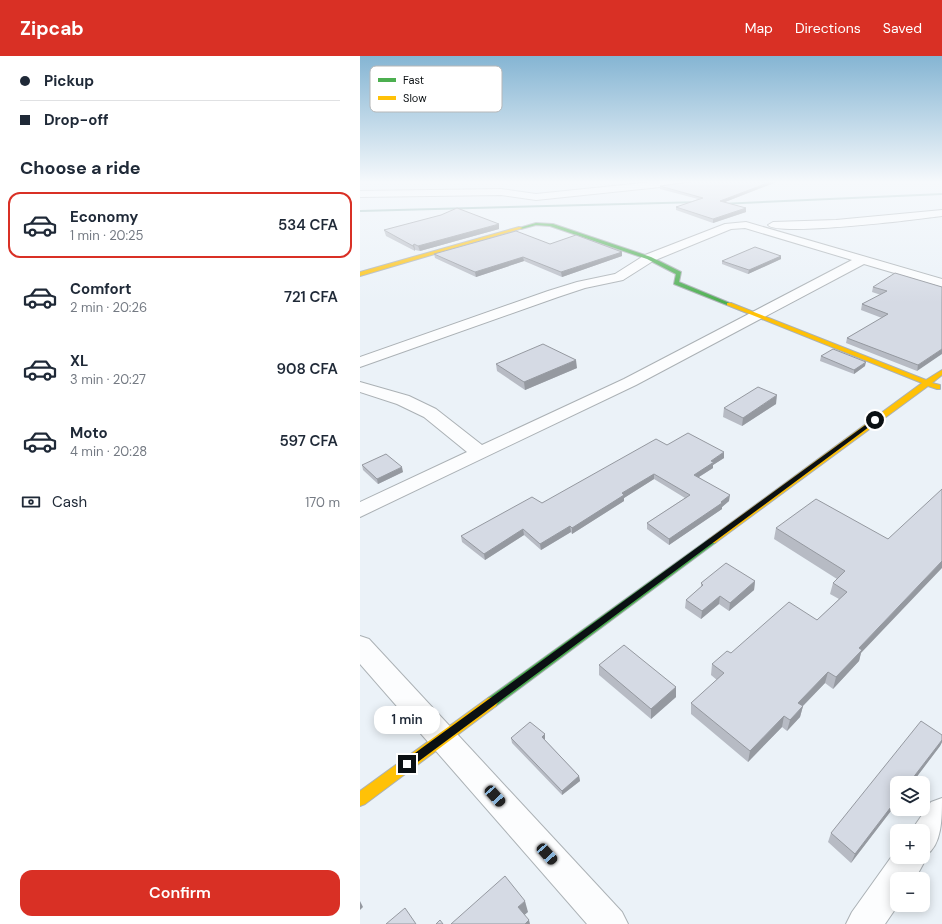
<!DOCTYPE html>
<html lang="en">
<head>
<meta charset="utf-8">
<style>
  body { margin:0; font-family:"DM Sans",sans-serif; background:#f6f6f7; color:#1f2937; height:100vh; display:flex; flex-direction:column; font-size:15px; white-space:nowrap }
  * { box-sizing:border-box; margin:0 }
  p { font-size:13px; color:#747a83 }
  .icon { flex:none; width:22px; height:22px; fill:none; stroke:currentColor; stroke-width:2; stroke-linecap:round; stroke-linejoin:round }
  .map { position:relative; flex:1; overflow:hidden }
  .panel { display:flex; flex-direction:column; background:#fff; width:360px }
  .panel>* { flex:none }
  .hud { display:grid; align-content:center; height:88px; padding:0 20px; background:#fff }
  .fabs { position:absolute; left:530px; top:720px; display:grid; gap:8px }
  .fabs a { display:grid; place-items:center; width:40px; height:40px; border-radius:8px; background:#fff; box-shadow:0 2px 10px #0003; font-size:20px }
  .end { position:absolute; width:18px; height:18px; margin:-9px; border:5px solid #0b1013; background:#fff; box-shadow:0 0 0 2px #fff }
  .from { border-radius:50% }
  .bubble { position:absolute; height:28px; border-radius:12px; background:#fff; box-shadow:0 2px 10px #0003; font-size:13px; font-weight:600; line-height:28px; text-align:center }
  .car { position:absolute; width:12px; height:24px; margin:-12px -6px; border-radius:5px; box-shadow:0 0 3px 1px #0007; background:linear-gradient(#222 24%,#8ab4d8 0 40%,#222 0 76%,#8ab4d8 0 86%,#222 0) }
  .hud b { display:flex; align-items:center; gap:14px; height:38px; font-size:15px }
  .hud b+b { border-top:1px solid #e0e1e3 }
  .hud i { width:10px; height:10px; background:#1f2937 }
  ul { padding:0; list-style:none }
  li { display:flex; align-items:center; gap:12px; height:66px; margin:0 8px 6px; padding:0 12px; border:2px solid transparent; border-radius:12px }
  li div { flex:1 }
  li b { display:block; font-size:15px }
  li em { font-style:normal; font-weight:600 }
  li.on { border-color:#d93025 }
  li>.icon { width:36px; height:36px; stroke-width:1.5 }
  h2 { padding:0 20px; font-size:18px; line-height:48px }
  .pay { display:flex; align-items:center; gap:10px; height:44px; padding:0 20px; font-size:15px }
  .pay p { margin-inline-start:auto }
  .button { display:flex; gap:8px; margin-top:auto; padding:8px 20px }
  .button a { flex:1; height:46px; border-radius:12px; background:#d93025; color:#fff; font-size:16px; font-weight:600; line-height:46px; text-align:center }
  header { display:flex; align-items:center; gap:24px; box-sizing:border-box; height:56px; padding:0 20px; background:#d93025; color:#fff }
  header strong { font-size:19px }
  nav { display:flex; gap:22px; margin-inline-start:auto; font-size:14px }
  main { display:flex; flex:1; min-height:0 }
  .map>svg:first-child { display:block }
</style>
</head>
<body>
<header>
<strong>Zipcab</strong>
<nav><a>Map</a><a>Directions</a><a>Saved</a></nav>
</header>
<main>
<section class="panel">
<div class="hud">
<b><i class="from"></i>Pickup</b>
<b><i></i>Drop-off</b>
</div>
<h2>Choose a ride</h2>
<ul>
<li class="on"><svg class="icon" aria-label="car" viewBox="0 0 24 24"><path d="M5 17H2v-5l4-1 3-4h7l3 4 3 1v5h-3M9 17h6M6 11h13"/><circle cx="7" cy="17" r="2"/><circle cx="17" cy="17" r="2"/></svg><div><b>Economy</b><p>1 min · 20:25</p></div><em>534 CFA</em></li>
<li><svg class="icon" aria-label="car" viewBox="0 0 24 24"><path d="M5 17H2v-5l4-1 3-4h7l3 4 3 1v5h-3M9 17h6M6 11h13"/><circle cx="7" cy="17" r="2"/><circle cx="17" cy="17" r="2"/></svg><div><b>Comfort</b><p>2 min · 20:26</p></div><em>721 CFA</em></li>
<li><svg class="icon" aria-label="car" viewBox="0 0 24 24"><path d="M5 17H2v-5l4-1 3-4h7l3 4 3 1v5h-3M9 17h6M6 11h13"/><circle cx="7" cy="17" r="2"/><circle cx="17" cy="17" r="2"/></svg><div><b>XL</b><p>3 min · 20:27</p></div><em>908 CFA</em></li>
<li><svg class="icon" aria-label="car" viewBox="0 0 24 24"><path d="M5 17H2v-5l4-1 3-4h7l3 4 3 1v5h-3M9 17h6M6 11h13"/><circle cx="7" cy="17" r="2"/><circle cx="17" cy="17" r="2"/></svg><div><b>Moto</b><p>4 min · 20:28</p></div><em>597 CFA</em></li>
</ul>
<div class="pay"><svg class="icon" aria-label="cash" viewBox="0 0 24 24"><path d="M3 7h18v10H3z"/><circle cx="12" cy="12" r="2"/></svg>Cash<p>170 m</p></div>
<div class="button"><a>Confirm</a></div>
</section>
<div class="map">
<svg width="582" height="868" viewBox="0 0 582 868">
  <rect width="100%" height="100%" fill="#ebf2f8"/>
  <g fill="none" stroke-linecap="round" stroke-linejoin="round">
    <g fill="#92b6b4" fill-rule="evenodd">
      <polygon points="582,137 582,139 360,149 358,148 360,147"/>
      <polygon points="341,145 340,147 0,156 0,154"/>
    </g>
    <g stroke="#abb1b5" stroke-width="2">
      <g id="street">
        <polygon points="302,125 334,125 329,128 176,144 141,139 0,141 0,135 141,133 176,138"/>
        <path d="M582,154V160C560,163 417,181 408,169L413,166L476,164Z"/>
        <polygon points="386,166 582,223 582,231 504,208 276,329 0,461 0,446 107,396 64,361 37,348 0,336 0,326 49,340 76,353 122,389 264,323 492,204 385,172 371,173 293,205 263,224 225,232 198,241 0,311 0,301 188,235 217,226 255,218 285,199 365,168"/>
        <polygon points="0,580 9,583 262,856 268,868 227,868 0,608"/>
        <path d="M582,742C582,762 582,789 566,799L567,801L555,823H537L538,849L525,868H486L492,856L537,793V801H563V775H551L571,746Z"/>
      </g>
    </g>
    <g stroke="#abb1b5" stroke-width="2">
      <g id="fast">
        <polygon points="176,167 193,168 291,201 321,216 319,226 372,248 367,249 314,228 316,218 287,203 190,170 176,169 161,173 159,172"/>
        <polygon points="352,482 355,483 357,485 355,487 136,650 132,651 128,650 126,646 128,642 349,483"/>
      </g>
    </g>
    <g stroke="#abb1b5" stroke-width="2">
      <g id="slow">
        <polygon points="159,171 163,172 0,220 0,216"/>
        <polygon points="367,247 371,247 566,324 582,314 582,319 572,327 580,329 580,333 577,333 568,330 355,487 349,487 347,485 349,483 562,327 367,249"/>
        <polygon points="132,641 136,642 138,646 136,650 5,748 0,750 0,735 128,642"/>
      </g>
    </g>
    <use href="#street" fill="#fcfdfe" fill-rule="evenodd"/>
    <use href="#fast" fill="#4caf50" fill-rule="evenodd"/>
    <use href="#slow" fill="#ffc107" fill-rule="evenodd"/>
  </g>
  <g fill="#b7bbc4">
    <polygon points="332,125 419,125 365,146 386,152 386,156 353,167 316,154 316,151 338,143 300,133 300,130 329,126"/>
    <polygon points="139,173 60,195 55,194 55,195 26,180 24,174"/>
    <polygon points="190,188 262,196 262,200 202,221 164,205 116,221 75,202 74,198"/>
    <polygon points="421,200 421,203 388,218 362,208 362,205"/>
    <polygon points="513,231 582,231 557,315 486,287 487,282 522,262 501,254 502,248 521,239 512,236"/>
    <polygon points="461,300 505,310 494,318 460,305"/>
    <polygon points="136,308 217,312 165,334 137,315"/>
    <polygon points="416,348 382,370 363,361 364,352"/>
    <polygon points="307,389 364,402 353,409 353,412 339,421 369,445 362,451 362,453 309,489 287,473 287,467 325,442 294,423 264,442 264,445 212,478 211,476 181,494 164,479 125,504 102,486 101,480 182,447"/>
    <polygon points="2,409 43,416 18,428 3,414"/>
    <polygon points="416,472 528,483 499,605 473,633 465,627 443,650 440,661 427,675 422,671 388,706 331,658 331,647 357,624 351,619 352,608 371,597 457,564 479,543 470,538 473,527 477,523 414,483"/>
    <polygon points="395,525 394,534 369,555 359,548 341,563 325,552 326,544 341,531 341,527"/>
    <polygon points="239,609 316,631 316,641 291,663 239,619"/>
    <polygon points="185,678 185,684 219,720 220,725 202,739 152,687 151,682"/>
    <polygon points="582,679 582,686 580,690 552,727 537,727 537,747 491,807 468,786 471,777"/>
  </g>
  <g fill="#9599a0">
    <polygon points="277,125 288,125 277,126"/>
    <polygon points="413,125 419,125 360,148 360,145"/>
    <polygon points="386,152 386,156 353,167 353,163"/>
    <polygon points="139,168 139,173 60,195 58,190"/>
    <polygon points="54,188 55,194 55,195 53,190"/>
    <polygon points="262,196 262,200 202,221 201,216"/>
    <polygon points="421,200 421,203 388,218 389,214"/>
    <polygon points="163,201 164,205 116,221 115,216"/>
    <polygon points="582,293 582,298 557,315 558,309"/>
    <polygon points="216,304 217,312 165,334 164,326"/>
    <polygon points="506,306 505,310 494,318 494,314"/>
    <polygon points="417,339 416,348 382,370 383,362"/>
    <polygon points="364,396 364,402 353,409 353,412 334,424 334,419 351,405"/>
    <polygon points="42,411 43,416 18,428 17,423"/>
    <polygon points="294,418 294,423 264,442 264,445 212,478 212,472 262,437"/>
    <polygon points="370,439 369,445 362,451 362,453 309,489 309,483"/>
    <polygon points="210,470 211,476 181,494 180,488"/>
    <polygon points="163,473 164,479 125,504 124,498"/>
    <polygon points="582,505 582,512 501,597 499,605 473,633 476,621 499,592"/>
    <polygon points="395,525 394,534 369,555 370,547"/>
    <polygon points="360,540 359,548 341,563 342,555"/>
    <polygon points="468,616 465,627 435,658 438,647"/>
    <polygon points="316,631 316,641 291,663 291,653"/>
    <polygon points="443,650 440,661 427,675 430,664"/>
    <polygon points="424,660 422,671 388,706 390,695"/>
    <polygon points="185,678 185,683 183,685 182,681"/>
    <polygon points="582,684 582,686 580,690 552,727 549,727"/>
    <polygon points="219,720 220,725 202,739 202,735"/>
    <polygon points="537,743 537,747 491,807 495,798"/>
    <polygon points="0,845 3,851 0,854"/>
    <polygon points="165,845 168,856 161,862 158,851"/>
    <polygon points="169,864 170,868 165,868"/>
  </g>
  <g fill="#d5dae4" stroke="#9599a0">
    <polygon points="332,125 413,125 360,145 386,152 353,163 316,151 343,142 300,130 329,126"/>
    <polygon points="97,152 139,168 58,190 54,188 53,190 24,174 81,159"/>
    <polygon points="156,175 190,188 216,179 262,196 201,216 163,201 115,216 74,198"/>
    <polygon points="395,191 421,200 389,214 362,205"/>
    <polygon points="535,217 582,231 582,293 558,309 487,282 528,258 502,248 527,235 513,231"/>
    <polygon points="183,288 216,304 164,326 136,308"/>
    <polygon points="473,293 506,306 494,314 461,300"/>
    <polygon points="398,331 417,339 383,362 364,352"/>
    <polygon points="328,377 364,396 351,405 354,406 334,419 370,439 361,446 362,447 309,483 287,467 330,439 294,418 262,437 264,439 212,472 210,470 180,488 163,473 124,498 101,480 172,441 182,447 296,383 307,389"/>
    <polygon points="26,398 42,411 17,423 2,409"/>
    <polygon points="582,433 582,505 499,592 502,594 476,621 468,616 438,647 443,650 430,664 424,660 390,695 331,647 364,617 352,608 367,595 371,597 429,546 457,564 487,536 473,527 485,515 416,472 456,443 528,483"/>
    <polygon points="366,507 395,525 370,547 360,540 342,555 326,544 343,529 341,527"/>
    <polygon points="264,589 316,631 291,653 239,609"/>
    <polygon points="561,665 582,679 582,684 549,727 537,727 537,743 495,798 471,777"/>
    <polygon points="170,666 185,678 182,681 219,720 202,735 151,682"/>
    <polygon points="145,820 165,845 158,851 169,864 165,868 91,868"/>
    <polygon points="45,852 56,868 26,868"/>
    <polygon points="80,864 83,868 76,868"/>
  </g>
  <linearGradient id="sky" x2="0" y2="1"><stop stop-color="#85b5d3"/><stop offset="0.51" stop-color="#f6f9fc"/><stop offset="1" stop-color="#f6f9fc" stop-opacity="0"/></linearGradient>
  <rect width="582" height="247" fill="url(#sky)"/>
  <polygon fill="#0b1013" points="515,362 517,365 51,711 44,711 43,708 44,705"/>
  <rect x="10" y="10" width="132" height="46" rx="6" fill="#fff" stroke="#b6b7b8" stroke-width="1"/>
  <rect x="18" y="22" width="18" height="4" fill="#4caf50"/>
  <rect x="18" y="40" width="18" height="4" fill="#ffc107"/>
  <g font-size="11" fill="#0b1013">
    <text x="43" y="28">Fast</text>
    <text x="43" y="46">Slow</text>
  </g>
</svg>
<div class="fabs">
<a><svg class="icon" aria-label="layers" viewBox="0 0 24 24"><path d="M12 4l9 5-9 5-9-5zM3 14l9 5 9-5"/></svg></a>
<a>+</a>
<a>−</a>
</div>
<i class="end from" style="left:515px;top:364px"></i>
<i class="end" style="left:47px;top:708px"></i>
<div class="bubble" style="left:14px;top:650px;width:66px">1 min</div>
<i class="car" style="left:135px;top:740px;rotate:138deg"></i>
<i class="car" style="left:187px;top:798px;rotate:138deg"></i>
</div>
</main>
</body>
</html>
